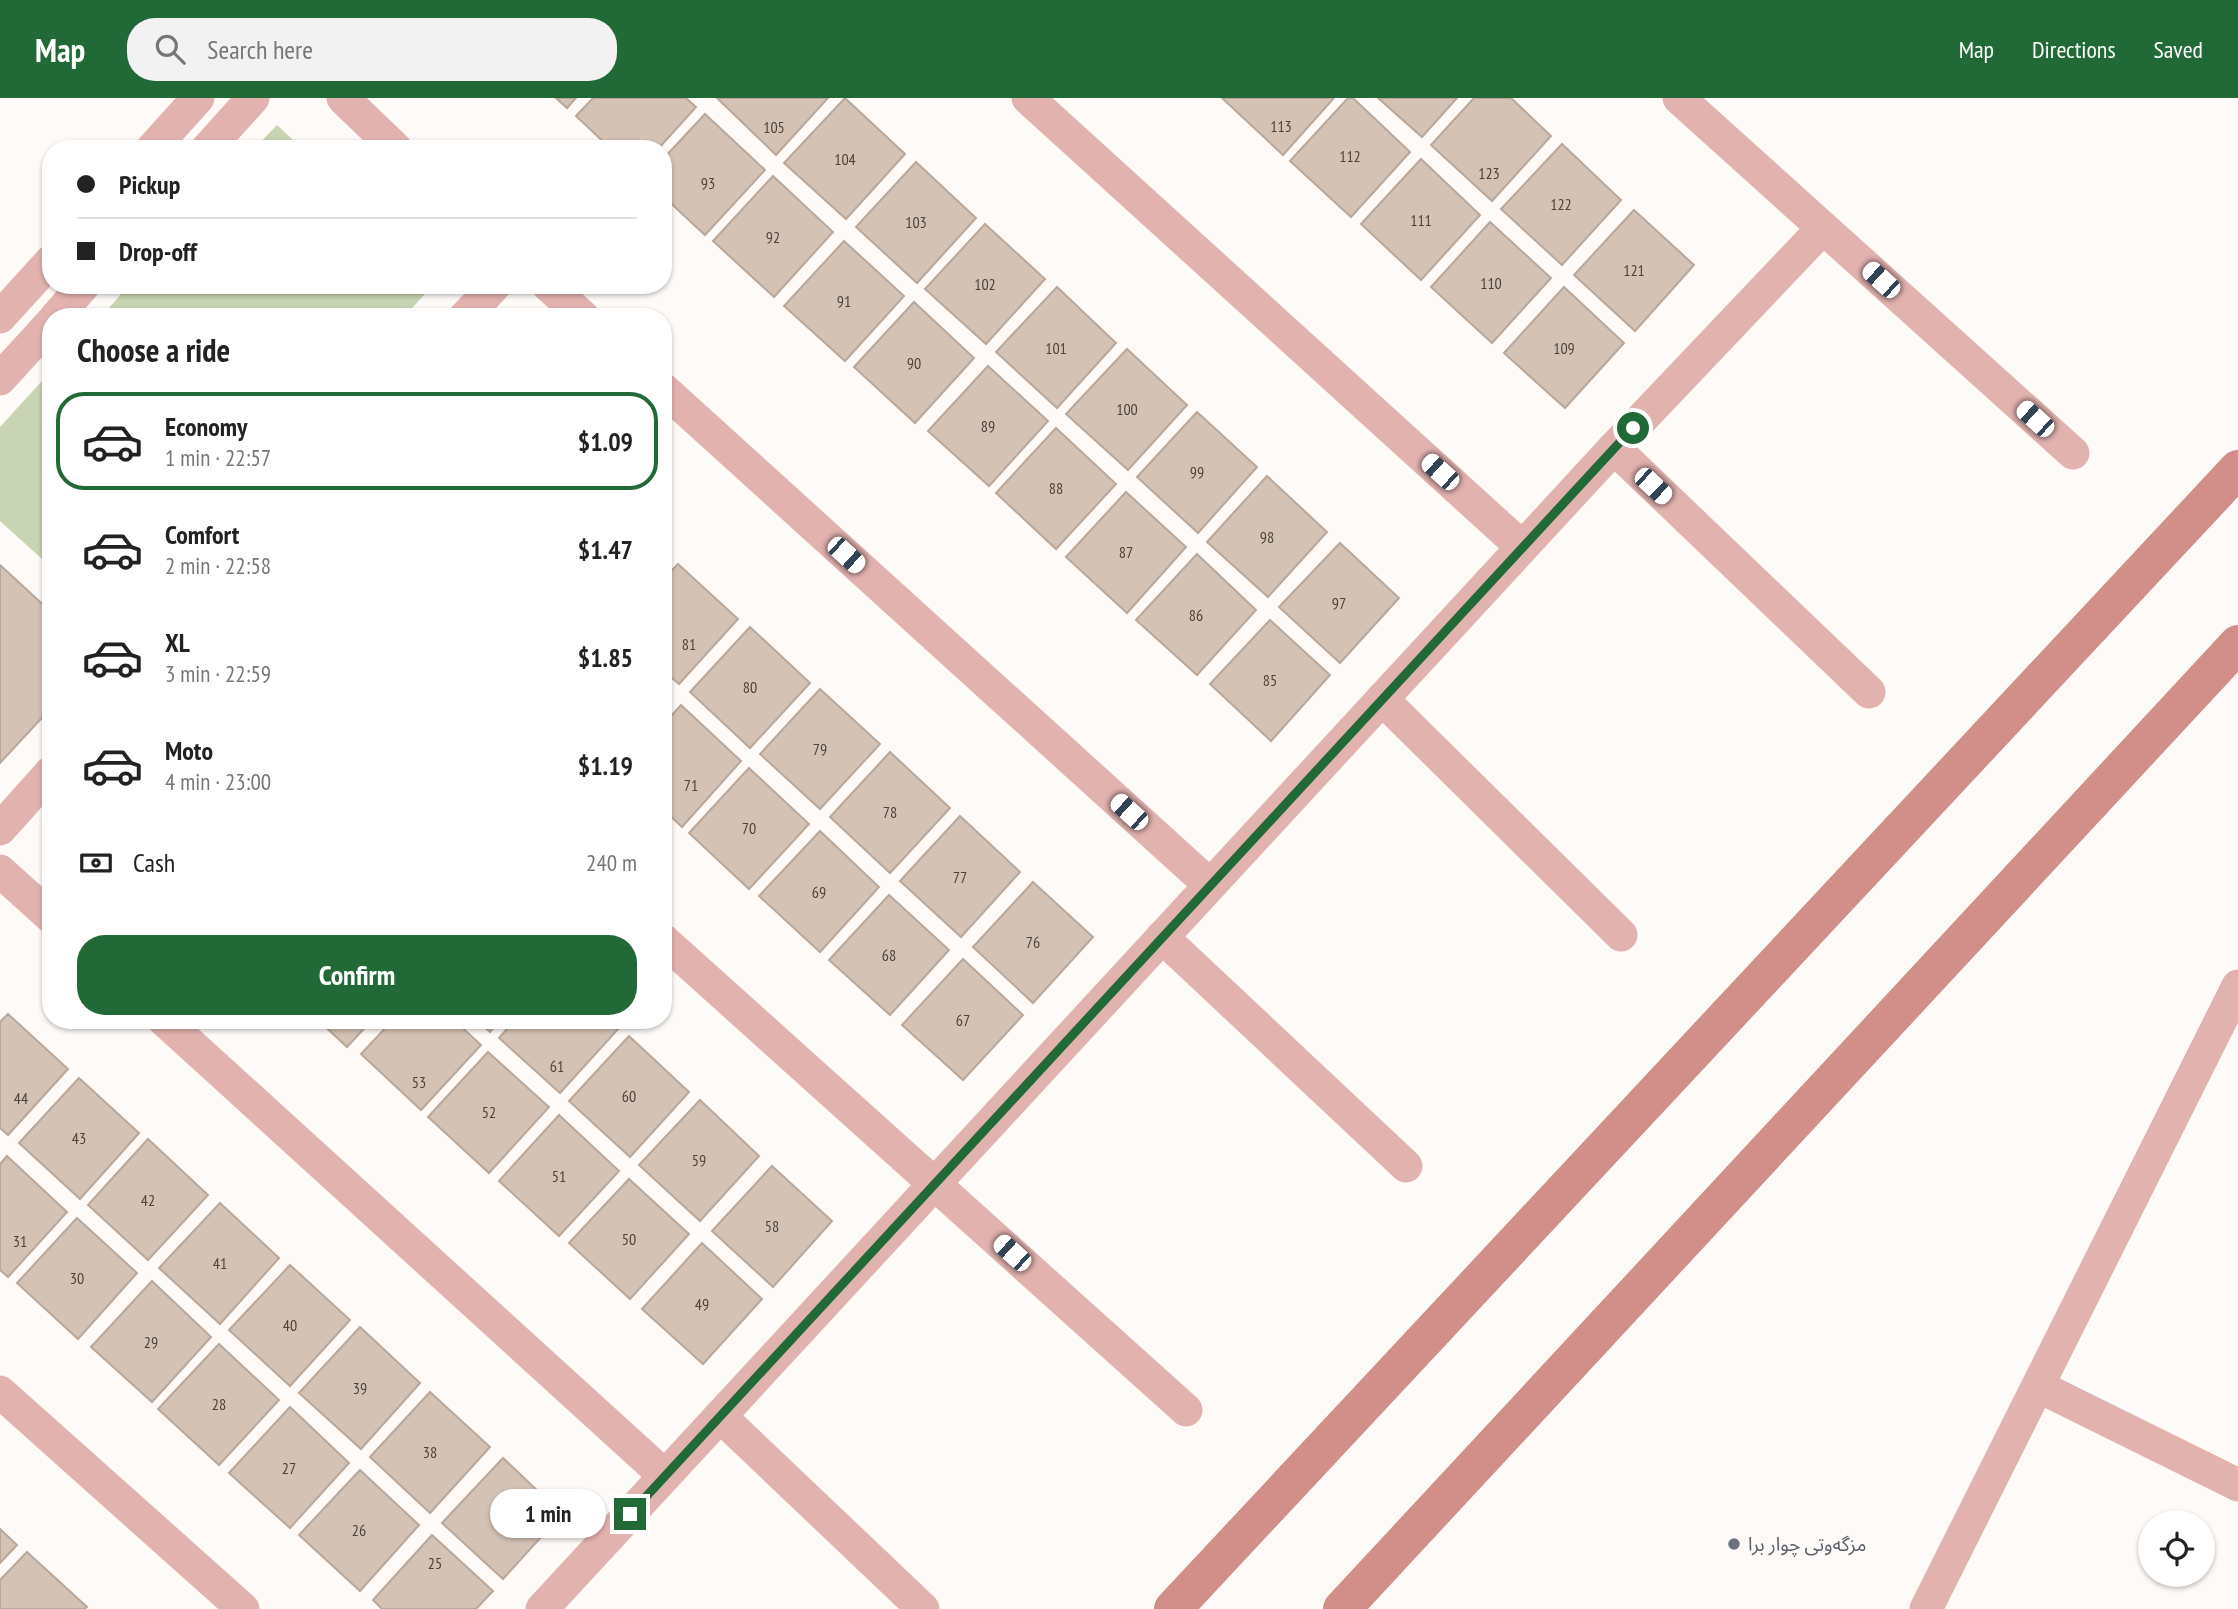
<!DOCTYPE html>
<html lang="en">
<head>
<meta charset="utf-8">
<style>
  body { margin:0; font-family:"PT Sans Narrow","Noto Sans Arabic",sans-serif; background:#f2f2f2; color:#222; height:100vh; display:flex; flex-direction:column; font-size:26px; white-space:nowrap }
  * { box-sizing:border-box; margin:0 }
  p { font-size:23px; color:#767676 }
  .icon { flex:none; width:38px; height:38px; fill:none; stroke:currentColor; stroke-width:2; stroke-linecap:round; stroke-linejoin:round }
  .map { position:relative; flex:1; overflow:hidden }
  .sheet { position:absolute; left:42px; top:210px; width:630px; height:721px; display:flex; flex-direction:column; background:#fff; border-radius:28px; box-shadow:0 2px 5px #0004 }
  .sheet>* { flex:none }
  .hud { position:absolute; left:42px; top:42px; width:630px; height:154px; border-radius:28px; box-shadow:0 2px 5px #0004; display:grid; align-content:center; height:154px; padding:0 35px; background:#fff }
  .controls { position:absolute; left:2138px; top:1412px; display:grid; gap:14px }
  .controls a { display:grid; place-items:center; width:77px; height:77px; border-radius:50%; background:#fff; box-shadow:0 2px 5px #0004; font-size:35px }
  .end { position:absolute; width:32px; height:32px; margin:-16px; border:9px solid #216a37; background:#fff; box-shadow:0 0 0 4px #fff }
  .from { border-radius:50% }
  .bubble { position:absolute; height:49px; border-radius:24px; background:#fff; box-shadow:0 2px 5px #0004; font-size:23px; font-weight:800; line-height:49px; text-align:center }
  .car { position:absolute; width:21px; height:42px; margin:-21px -10px; border-radius:9px; box-shadow:0 0 5px 2px #0007; background:linear-gradient(#fff 24%,#345 0 40%,#fff 0 76%,#345 0 86%,#fff 0) }
  .hud b { display:flex; align-items:center; gap:24px; height:66px; font-size:26px }
  .hud b+b { border-top:2px solid #e0e0e0 }
  .hud i { width:18px; height:18px; background:#222 }
  ul { padding:0; list-style:none }
  li { display:flex; align-items:center; gap:21px; height:98px; margin:0 14px 10px; padding:0 21px; border:4px solid transparent; border-radius:28px }
  li div { flex:1 }
  li b { display:block; font-size:26px }
  li em { font-style:normal; font-weight:800 }
  li.current { border-color:#216a37 }
  li>.icon { width:63px; height:63px; stroke-width:1.5 }
  h2 { padding:0 35px; font-size:32px; line-height:84px }
  .pay { display:flex; align-items:center; gap:18px; height:77px; padding:0 35px; font-size:26px }
  .pay p { margin-inline-start:auto }
  .action { display:flex; gap:14px; margin-top:auto; padding:14px 35px }
  .action a { flex:1; height:80px; border-radius:28px; background:#216a37; color:#fff; font-size:28px; font-weight:800; line-height:80px; text-align:center }
  header { display:flex; align-items:center; gap:42px; box-sizing:border-box; height:98px; padding:0 35px; background:#216a37; color:#fff }
  header strong { font-size:33px }
  nav { display:flex; gap:38px; margin-inline-start:auto; font-size:24px }
  .search { width:490px; height:63px; background:#f2f2f2; display:flex; align-items:center; gap:18px; box-sizing:border-box; padding:0 24px; border-radius:28px; color:#767676; font-size:26px }
  .map>svg:first-child { display:block }
</style>
</head>
<body>
<header>
<strong>Map</strong>
<div class="search"><svg class="icon" aria-label="search" viewBox="0 0 24 24"><circle cx="10" cy="10" r="6"/><path d="M15 15l6 6"/></svg>Search here</div>
<nav><a>Map</a><a>Directions</a><a>Saved</a></nav>
</header>
<div class="map">
<svg width="2238" height="1511" viewBox="0 0 2238 1511">
  <rect width="100%" height="100%" fill="#fefaf7"/>
  <g fill="#c8d4b3">
    <polygon points="277,27 303,51 254,51"/>
    <polygon points="129,187 433,187 404,219 101,219"/>
    <polygon points="51,273 51,469 0,423 0,329"/>
  </g>
  <g fill="#d4c2b4" stroke="#b9a79a" stroke-width="2">
    <polygon points="556,0 576,0 567,10"/>
    <polygon points="593,0 686,0 696,9 658,51 611,51 576,18"/>
    <polygon points="717,0 828,0 776,57"/>
    <polygon points="845,0 905,56 846,121 784,65"/>
    <polygon points="1222,0 1334,0 1283,57"/>
    <polygon points="1348,0 1353,0 1410,54 1351,119 1290,63"/>
    <polygon points="1378,0 1457,0 1422,39"/>
    <polygon points="1474,0 1511,0 1551,38 1492,103 1431,47"/>
    <polygon points="705,16 765,72 705,137 663,98 663,61"/>
    <polygon points="1562,46 1621,102 1562,167 1501,111"/>
    <polygon points="1421,61 1480,117 1421,182 1361,126"/>
    <polygon points="916,64 976,120 917,185 856,129"/>
    <polygon points="773,78 833,134 774,199 713,143"/>
    <polygon points="1634,112 1694,167 1635,233 1574,177"/>
    <polygon points="1490,124 1551,180 1492,245 1431,189"/>
    <polygon points="985,126 1045,181 986,246 925,191"/>
    <polygon points="844,143 904,198 845,263 784,208"/>
    <polygon points="1057,189 1116,245 1057,310 996,254"/>
    <polygon points="1564,189 1624,245 1565,310 1504,255"/>
    <polygon points="914,204 974,260 915,325 854,269"/>
    <polygon points="1127,251 1187,307 1128,372 1066,316"/>
    <polygon points="988,268 1048,323 989,388 928,333"/>
    <polygon points="1197,314 1257,369 1198,435 1137,379"/>
    <polygon points="1056,330 1116,386 1056,451 996,395"/>
    <polygon points="1267,378 1327,434 1268,499 1207,444"/>
    <polygon points="1126,394 1186,449 1127,515 1066,459"/>
    <polygon points="1340,445 1399,500 1340,565 1279,509"/>
    <polygon points="1197,456 1256,512 1197,577 1136,522"/>
    <polygon points="678,466 738,521 679,586 663,572 663,482"/>
    <polygon points="0,467 51,514 51,610 0,665"/>
    <polygon points="1270,522 1330,577 1271,643 1210,586"/>
    <polygon points="750,529 810,585 750,650 690,594"/>
    <polygon points="820,591 880,646 820,711 760,656"/>
    <polygon points="681,607 741,663 682,729 663,711 663,627"/>
    <polygon points="890,654 950,710 890,775 830,719"/>
    <polygon points="749,670 809,726 749,791 689,735"/>
    <polygon points="960,718 1020,774 961,839 900,783"/>
    <polygon points="820,733 879,789 820,854 759,798"/>
    <polygon points="1033,784 1093,839 1033,905 973,849"/>
    <polygon points="889,797 949,852 890,917 829,862"/>
    <polygon points="963,861 1023,917 963,982 902,927"/>
    <polygon points="8,916 68,971 8,1037 0,1030 0,924"/>
    <polygon points="318,922 372,922 347,949"/>
    <polygon points="393,922 454,922 481,947 421,1012 361,956"/>
    <polygon points="477,922 500,922 490,934"/>
    <polygon points="515,922 611,922 619,930 560,995 499,940"/>
    <polygon points="629,938 689,994 630,1059 569,1003"/>
    <polygon points="488,954 549,1009 489,1075 428,1019"/>
    <polygon points="79,980 139,1035 80,1101 19,1045"/>
    <polygon points="700,1002 759,1058 700,1123 639,1067"/>
    <polygon points="559,1017 619,1073 559,1138 499,1083"/>
    <polygon points="148,1041 208,1097 148,1162 88,1107"/>
    <polygon points="7,1058 67,1114 8,1179 0,1172 0,1066"/>
    <polygon points="772,1068 832,1123 773,1189 712,1133"/>
    <polygon points="629,1081 689,1136 630,1201 569,1145"/>
    <polygon points="220,1105 279,1160 220,1226 159,1170"/>
    <polygon points="77,1120 137,1175 78,1241 17,1185"/>
    <polygon points="702,1145 762,1201 703,1266 642,1211"/>
    <polygon points="290,1167 350,1222 290,1288 229,1232"/>
    <polygon points="152,1183 211,1239 152,1304 91,1249"/>
    <polygon points="360,1229 420,1285 361,1351 299,1295"/>
    <polygon points="219,1246 279,1302 219,1367 158,1311"/>
    <polygon points="430,1294 490,1349 430,1415 370,1359"/>
    <polygon points="290,1309 349,1365 290,1430 229,1375"/>
    <polygon points="503,1360 562,1416 503,1481 442,1425"/>
    <polygon points="360,1372 419,1427 360,1493 299,1437"/>
    <polygon points="0,1431 17,1447 0,1465"/>
    <polygon points="432,1437 493,1493 476,1511 382,1511 373,1502"/>
    <polygon points="27,1454 87,1509 84,1511 0,1511 0,1482"/>
  </g>
  <g fill="none" stroke-linecap="round" stroke-linejoin="round">
    <g stroke="#e2b2af" stroke-width="33">
      <polyline points="343,0 396,51"/>
      <polyline points="1028,0 1522,449"/>
      <polyline points="1679,0 2073,355"/>
      <polyline points="152,51 198,0"/>
      <polyline points="207,51 253,0"/>
      <polyline points="548,187 583,219"/>
      <polyline points="0,219 51,163"/>
      <polyline points="56,219 84,187"/>
      <polyline points="465,219 495,187"/>
      <polyline points="0,281 51,225"/>
      <polyline points="663,291 1210,787"/>
      <polyline points="1614,350 1869,594"/>
      <polyline points="1382,601 1621,837"/>
      <polyline points="0,731 51,674"/>
      <polyline points="0,773 51,819"/>
      <polyline points="1162,839 1406,1068"/>
      <polyline points="663,842 1186,1312"/>
      <polyline points="164,922 665,1378"/>
      <polyline points="2038,1288 2238,1387"/>
      <polyline points="0,1294 243,1511"/>
      <polyline points="720,1318 923,1511"/>
      <polyline points="542,1511 1614,350 1823,130"/>
      <polyline points="1926,1511 2238,888"/>
    </g>
    <g stroke="#d28e89" stroke-width="38">
      <polyline points="1173,1511 2238,371"/>
      <polyline points="1342,1511 2238,546"/>
    </g>
  </g>
  <g fill="none" stroke-linecap="round" stroke-linejoin="round">
    <polyline stroke="#216a37" stroke-width="9" points="630,1416 1633,330"/>
  </g>
  <circle fill="#6b7280" stroke="#fefaf7" stroke-width="2.5" cx="1734" cy="1446" r="7"/>
  <g text-anchor="middle" dominant-baseline="central" stroke-width="6" stroke-linejoin="round" paint-order="stroke">
    <g font-size="16" fill="#4c433c">
      <text x="1281" y="28">113</text>
      <text x="774" y="29">105</text>
      <text x="1350" y="58">112</text>
      <text x="845" y="61">104</text>
      <text x="1489" y="75">123</text>
      <text x="708" y="85">93</text>
      <text x="1561" y="106">122</text>
      <text x="1421" y="122">111</text>
      <text x="916" y="124">103</text>
      <text x="773" y="139">92</text>
      <text x="1634" y="172">121</text>
      <text x="1491" y="185">110</text>
      <text x="985" y="186">102</text>
      <text x="844" y="203">91</text>
      <text x="1056" y="250">101</text>
      <text x="1564" y="250">109</text>
      <text x="914" y="265">90</text>
      <text x="1127" y="311">100</text>
      <text x="988" y="328">89</text>
      <text x="1197" y="374">99</text>
      <text x="1056" y="390">88</text>
      <text x="1267" y="439">98</text>
      <text x="1126" y="454">87</text>
      <text x="1339" y="505">97</text>
      <text x="1196" y="517">86</text>
      <text x="689" y="546">81</text>
      <text x="1270" y="582">85</text>
      <text x="750" y="589">80</text>
      <text x="820" y="651">79</text>
      <text x="691" y="687">71</text>
      <text x="890" y="714">78</text>
      <text x="749" y="730">70</text>
      <text x="960" y="779">77</text>
      <text x="819" y="794">69</text>
      <text x="1033" y="844">76</text>
      <text x="889" y="857">68</text>
      <text x="963" y="922">67</text>
      <text x="557" y="968">61</text>
      <text x="419" y="984">53</text>
      <text x="629" y="998">60</text>
      <text x="21" y="1000">44</text>
      <text x="489" y="1014">52</text>
      <text x="79" y="1040">43</text>
      <text x="699" y="1062">59</text>
      <text x="559" y="1078">51</text>
      <text x="148" y="1102">42</text>
      <text x="772" y="1128">58</text>
      <text x="629" y="1141">50</text>
      <text x="20" y="1143">31</text>
      <text x="220" y="1165">41</text>
      <text x="77" y="1180">30</text>
      <text x="702" y="1206">49</text>
      <text x="290" y="1227">40</text>
      <text x="151" y="1244">29</text>
      <text x="360" y="1290">39</text>
      <text x="219" y="1306">28</text>
      <text x="430" y="1354">38</text>
      <text x="289" y="1370">27</text>
      <text x="359" y="1432">26</text>
      <text x="435" y="1465">25</text>
    </g>
    <g font-size="19" fill="#5b616d" stroke="#fefaf7" text-anchor="start">
      <text x="1748" y="1446">مزگەوتی چوار برا</text>
    </g>
  </g>
</svg>
<div class="controls">
<a><svg class="icon" aria-label="locate" viewBox="0 0 24 24"><circle cx="12" cy="12" r="6"/><path d="M12 2v4M12 18v4M2 12h4M18 12h4"/></svg></a>
</div>
<i class="end from" style="left:1633px;top:330px"></i>
<i class="end" style="left:630px;top:1416px"></i>
<div class="bubble" style="left:490px;top:1391px;width:116px">1 min</div>
<i class="car" style="left:1881px;top:182px;rotate:312deg"></i>
<i class="car" style="left:2035px;top:321px;rotate:312deg"></i>
<i class="car" style="left:1440px;top:374px;rotate:312deg"></i>
<i class="car" style="left:1653px;top:388px;rotate:133deg"></i>
<i class="car" style="left:846px;top:457px;rotate:132deg"></i>
<i class="car" style="left:1129px;top:714px;rotate:312deg"></i>
<i class="car" style="left:1012px;top:1155px;rotate:312deg"></i>
<div class="hud">
<b><i class="from"></i>Pickup</b>
<b><i></i>Drop-off</b>
</div>
<section class="sheet">
<h2>Choose a ride</h2>
<ul>
<li class="current"><svg class="icon" aria-label="car" viewBox="0 0 24 24"><path d="M5 17H2v-5l4-1 3-4h7l3 4 3 1v5h-3M9 17h6M6 11h13"/><circle cx="7" cy="17" r="2"/><circle cx="17" cy="17" r="2"/></svg><div><b>Economy</b><p>1 min · 22:57</p></div><em>$1.09</em></li>
<li><svg class="icon" aria-label="car" viewBox="0 0 24 24"><path d="M5 17H2v-5l4-1 3-4h7l3 4 3 1v5h-3M9 17h6M6 11h13"/><circle cx="7" cy="17" r="2"/><circle cx="17" cy="17" r="2"/></svg><div><b>Comfort</b><p>2 min · 22:58</p></div><em>$1.47</em></li>
<li><svg class="icon" aria-label="car" viewBox="0 0 24 24"><path d="M5 17H2v-5l4-1 3-4h7l3 4 3 1v5h-3M9 17h6M6 11h13"/><circle cx="7" cy="17" r="2"/><circle cx="17" cy="17" r="2"/></svg><div><b>XL</b><p>3 min · 22:59</p></div><em>$1.85</em></li>
<li><svg class="icon" aria-label="car" viewBox="0 0 24 24"><path d="M5 17H2v-5l4-1 3-4h7l3 4 3 1v5h-3M9 17h6M6 11h13"/><circle cx="7" cy="17" r="2"/><circle cx="17" cy="17" r="2"/></svg><div><b>Moto</b><p>4 min · 23:00</p></div><em>$1.19</em></li>
</ul>
<div class="pay"><svg class="icon" aria-label="cash" viewBox="0 0 24 24"><path d="M3 7h18v10H3z"/><circle cx="12" cy="12" r="2"/></svg>Cash<p>240 m</p></div>
<div class="action"><a>Confirm</a></div>
</section>
</div>
</body>
</html>
